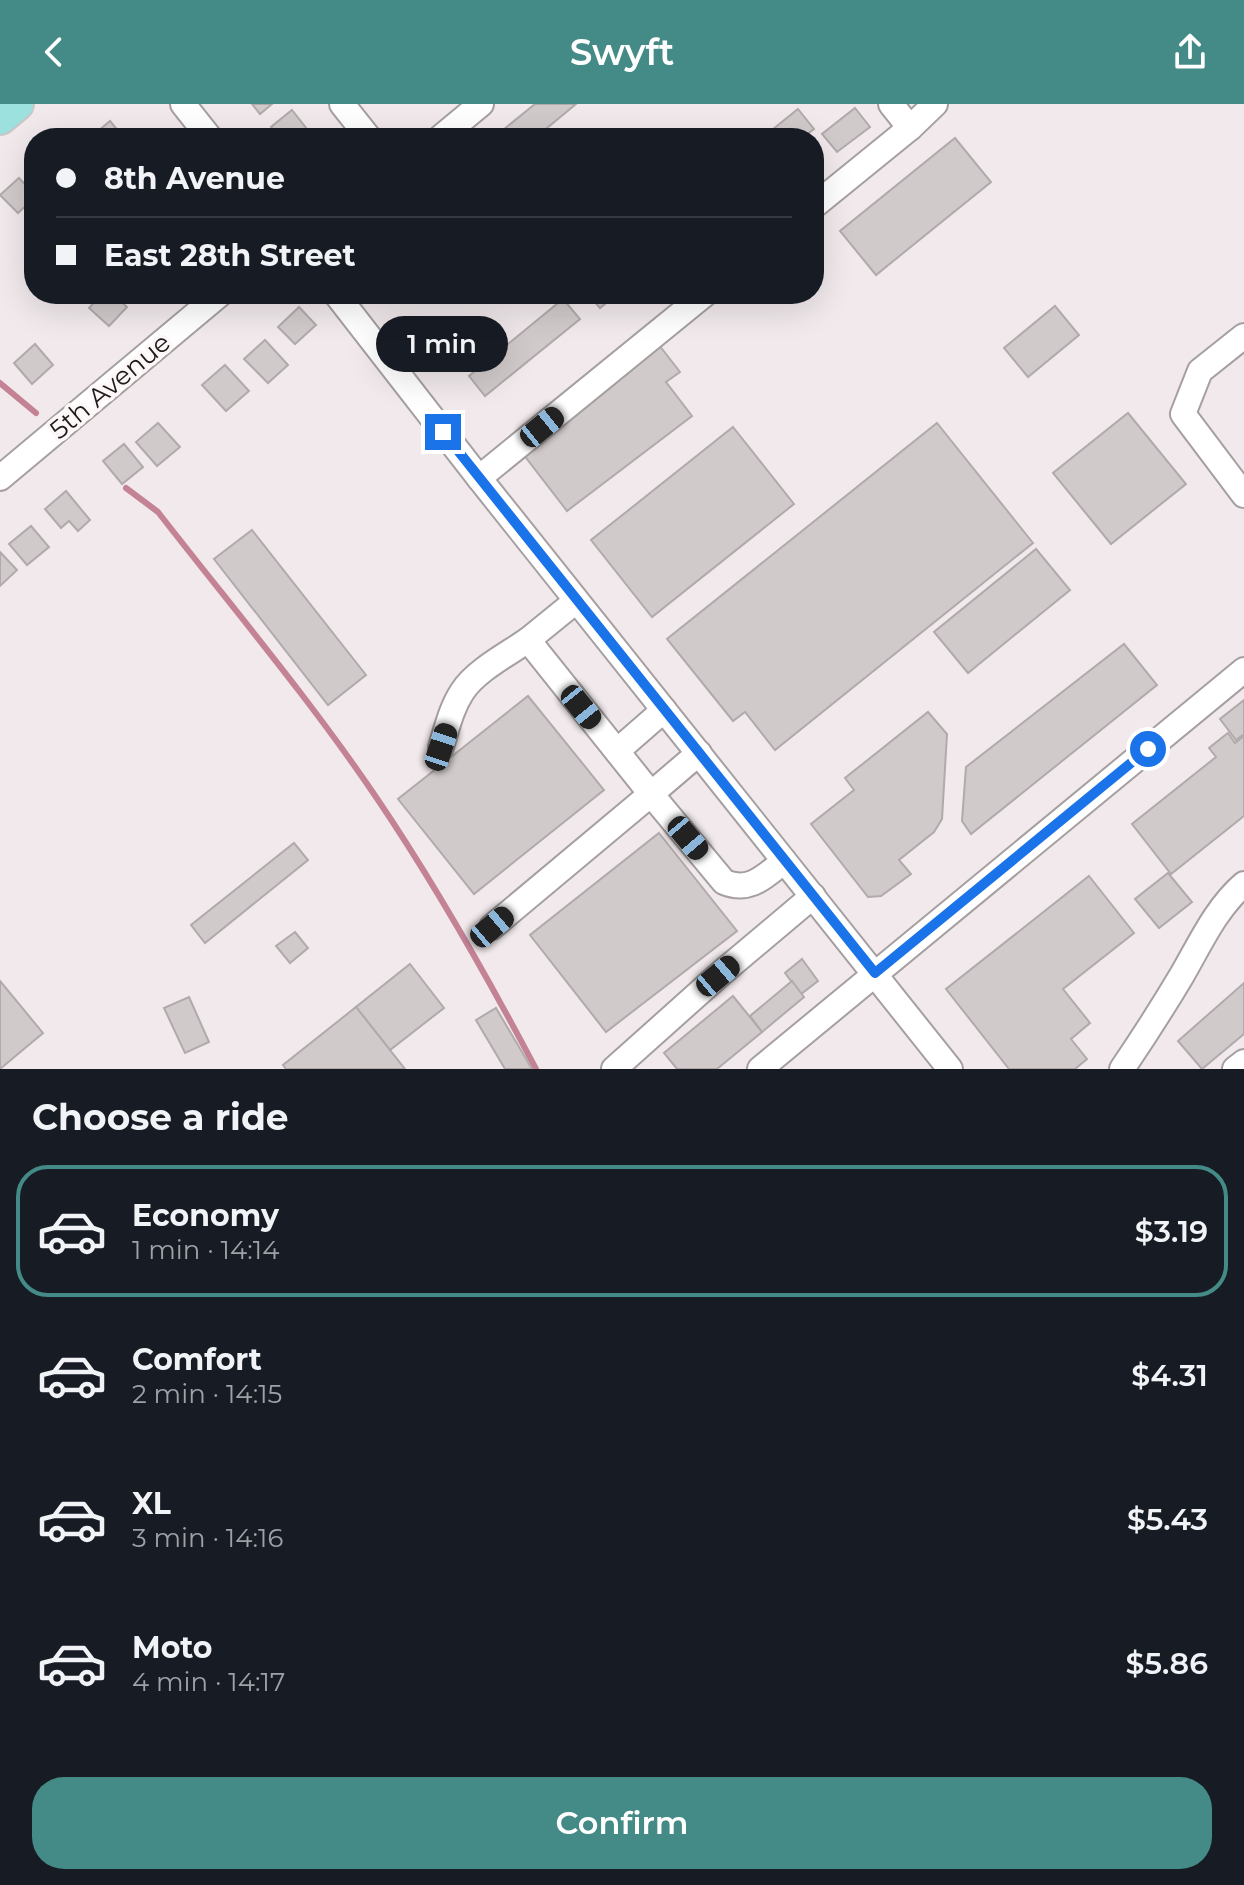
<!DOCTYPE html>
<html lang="en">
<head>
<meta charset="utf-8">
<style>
  body { margin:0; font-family:Montserrat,sans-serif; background:#20242c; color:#f1f3f6; height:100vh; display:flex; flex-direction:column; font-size:30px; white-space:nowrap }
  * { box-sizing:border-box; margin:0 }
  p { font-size:26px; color:#9ea1a6 }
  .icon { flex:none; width:44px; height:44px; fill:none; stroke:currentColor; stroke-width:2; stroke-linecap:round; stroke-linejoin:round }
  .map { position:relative; height:965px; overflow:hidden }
  .side { display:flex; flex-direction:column; background:#171b24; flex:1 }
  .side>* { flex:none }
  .banner { position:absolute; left:24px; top:24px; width:800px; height:176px; border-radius:32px; box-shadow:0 8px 32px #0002; display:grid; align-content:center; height:176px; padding:0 32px; background:#171b24 }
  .end { position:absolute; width:36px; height:36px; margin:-18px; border:10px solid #1a73e8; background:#fff; box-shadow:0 0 0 4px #fff }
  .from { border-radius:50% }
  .bubble { position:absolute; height:56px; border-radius:28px; background:#171b24; box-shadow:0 8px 32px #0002; font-size:26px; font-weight:600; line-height:56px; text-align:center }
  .car { position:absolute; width:24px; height:48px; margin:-24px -12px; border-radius:10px; box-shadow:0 0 6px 2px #0007; background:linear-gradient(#222 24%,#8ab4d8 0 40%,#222 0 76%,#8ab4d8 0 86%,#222 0) }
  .banner b { display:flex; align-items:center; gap:28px; height:76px; font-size:30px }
  .banner b+b { border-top:2px solid #363941 }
  .banner i { width:20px; height:20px; background:#f1f3f6 }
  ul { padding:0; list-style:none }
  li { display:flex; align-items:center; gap:24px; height:132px; margin:0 16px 12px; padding:0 16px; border:4px solid transparent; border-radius:32px }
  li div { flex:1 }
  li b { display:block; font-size:30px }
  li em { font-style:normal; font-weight:600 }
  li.on { border-color:#448b87 }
  li>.icon { width:72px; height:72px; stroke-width:1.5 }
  h2 { padding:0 32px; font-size:36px; line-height:96px }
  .cta { display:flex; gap:16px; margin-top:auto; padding:16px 32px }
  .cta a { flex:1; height:92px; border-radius:32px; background:#448b87; color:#fff; font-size:32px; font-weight:600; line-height:92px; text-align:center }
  header { display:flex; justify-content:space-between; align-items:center; height:104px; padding:0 32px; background:#448b87; color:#fff; font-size:36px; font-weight:600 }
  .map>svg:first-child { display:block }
</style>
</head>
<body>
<header><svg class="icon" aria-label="back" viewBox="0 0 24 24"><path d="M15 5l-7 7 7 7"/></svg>Swyft<svg class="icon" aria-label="share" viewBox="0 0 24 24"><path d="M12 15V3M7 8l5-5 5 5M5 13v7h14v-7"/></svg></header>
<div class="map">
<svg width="1244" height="965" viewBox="0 0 1244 965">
  <rect width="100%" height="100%" fill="#f1e9eb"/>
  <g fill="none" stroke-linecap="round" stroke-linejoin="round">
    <g stroke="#c48395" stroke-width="6">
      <polyline points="0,279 36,309"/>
      <path d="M126,384L158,408C231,502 309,594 376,693C435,780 487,872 536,965"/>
    </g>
  </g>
  <g fill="#d1cacb" stroke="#b1aaac" stroke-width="2">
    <polygon points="252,0 272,0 260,10"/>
    <polygon points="535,0 576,0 535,34 493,34"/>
    <polygon points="855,4 870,23 837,48 822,30"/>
    <polygon points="798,5 814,25 802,34 762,34"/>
    <polygon points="292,6 314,34 280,34 271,23"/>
    <polygon points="110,17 124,34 90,34"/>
    <polygon points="955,34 991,78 876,171 840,127"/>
    <polygon points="19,74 34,90 34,94 18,109 0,91"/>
    <polygon points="102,190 113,190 127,203 109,222 89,204"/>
    <polygon points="588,190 617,190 600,204"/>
    <polygon points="563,195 580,215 485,292 469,272"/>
    <polygon points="1055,202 1079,231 1028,273 1004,244"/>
    <polygon points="299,203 316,221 295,240 278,223"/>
    <polygon points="265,236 288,261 268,279 244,255"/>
    <polygon points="35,240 53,261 32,280 14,259"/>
    <polygon points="659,241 680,268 666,278 692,312 567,407 520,346"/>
    <polygon points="225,261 249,287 226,307 202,281"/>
    <polygon points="1128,309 1186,380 1111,440 1053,369"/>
    <polygon points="158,319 180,343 157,362 136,338"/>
    <polygon points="937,319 1033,439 775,646 745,608 733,617 667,535"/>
    <polygon points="733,323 794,400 652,513 591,436"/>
    <polygon points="124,340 143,363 122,380 103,357"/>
    <polygon points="66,387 90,416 78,427 69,417 61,424 45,405"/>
    <polygon points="31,422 49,443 27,461 9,440"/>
    <polygon points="252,426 366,571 328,601 214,455"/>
    <polygon points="1036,445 1070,486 968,569 934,528"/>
    <polygon points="0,448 17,466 0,482"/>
    <polygon points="1124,540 1157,581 971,730 962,717 966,663"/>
    <polygon points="528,592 604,686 474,790 398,695"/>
    <polygon points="1244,596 1244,630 1236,636 1220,615"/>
    <polygon points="928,608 947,630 942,715 934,728 899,756 911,770 881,792 868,793 811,720 854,686 845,674"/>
    <polygon points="1228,629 1235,639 1244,632 1244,712 1171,770 1132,720 1216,653 1209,644"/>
    <polygon points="659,729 737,827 606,928 530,831"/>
    <polygon points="294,739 308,756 205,839 191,821"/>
    <polygon points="1168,769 1192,798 1159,824 1135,795"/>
    <polygon points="1089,772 1134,829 1063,885 1090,919 1071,935 1087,955 1075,965 1009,965 946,885"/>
    <polygon points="295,828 308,844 290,859 276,842"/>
    <polygon points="802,855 818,877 801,890 785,869"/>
    <polygon points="410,860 444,904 390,946 356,903"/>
    <polygon points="0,877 43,929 0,965"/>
    <polygon points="792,877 804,893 762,928 750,912"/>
    <polygon points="1244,879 1244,930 1202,965 1178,937"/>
    <polygon points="733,892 762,928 717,965 677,965 664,949"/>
    <polygon points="189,893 209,938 185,949 164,904"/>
    <polygon points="356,903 405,965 286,965 283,961"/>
    <polygon points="496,904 532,965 505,965 476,916"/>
  </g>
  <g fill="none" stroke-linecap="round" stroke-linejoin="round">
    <g stroke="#a69fa0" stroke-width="28">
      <g id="minor">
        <polyline points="183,0 210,34"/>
        <polyline points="342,0 369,34"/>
        <polyline points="891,0 910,24"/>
        <polyline points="440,34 481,0"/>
        <polyline points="814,102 910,24 935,0"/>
        <polyline points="336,190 479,374 950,965"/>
        <polyline points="1244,232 1200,267 1183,310 1244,391"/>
        <polyline points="0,374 220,190"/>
        <polyline points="479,374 705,190"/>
        <polyline points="576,497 528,536 651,690 699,649"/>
        <path d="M441,643C447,624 451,605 462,588C475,567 508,550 528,536"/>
        <polyline points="617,647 664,606"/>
        <path d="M492,823L651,690L724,778C750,789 765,772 784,757"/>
        <polyline points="614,965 718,872 813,792"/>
        <polyline points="760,965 1244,566"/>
        <path d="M1122,965C1143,934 1163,903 1182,871C1200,840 1216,804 1244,780"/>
        <polyline points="1235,965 1244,958"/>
      </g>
    </g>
    <g stroke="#c9c8c8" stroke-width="36">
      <polyline id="major" points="0,14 17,0"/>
    </g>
    <use href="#minor" stroke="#fff" stroke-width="24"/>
    <use href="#major" stroke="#9ce1dd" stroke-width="32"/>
  </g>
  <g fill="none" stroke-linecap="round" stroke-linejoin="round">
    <polyline stroke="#1a73e8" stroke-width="10" points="443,328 875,869 1148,645"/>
  </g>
  <g text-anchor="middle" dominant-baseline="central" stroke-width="7" stroke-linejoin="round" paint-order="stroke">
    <g font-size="26" fill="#1d1a1b" stroke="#fef7f8">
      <text transform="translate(110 282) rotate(-40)">5th Avenue</text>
    </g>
  </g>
</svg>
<i class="end from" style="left:1148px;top:645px"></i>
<i class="end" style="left:443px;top:328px"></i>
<div class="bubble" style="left:376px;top:212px;width:132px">1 min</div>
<i class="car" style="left:542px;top:323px;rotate:51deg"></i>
<i class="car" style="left:581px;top:603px;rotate:141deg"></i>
<i class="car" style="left:441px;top:643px;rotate:18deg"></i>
<i class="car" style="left:688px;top:734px;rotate:140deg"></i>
<i class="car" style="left:492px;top:823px;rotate:50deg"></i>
<i class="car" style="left:718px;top:872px;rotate:50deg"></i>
<div class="banner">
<b><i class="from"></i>8th Avenue</b>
<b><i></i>East 28th Street</b>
</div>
</div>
<section class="side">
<h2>Choose a ride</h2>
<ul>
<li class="on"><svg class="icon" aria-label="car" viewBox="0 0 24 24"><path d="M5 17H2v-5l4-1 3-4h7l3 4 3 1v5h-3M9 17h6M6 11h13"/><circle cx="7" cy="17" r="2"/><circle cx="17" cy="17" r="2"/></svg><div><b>Economy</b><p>1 min · 14:14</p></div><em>$3.19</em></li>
<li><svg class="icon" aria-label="car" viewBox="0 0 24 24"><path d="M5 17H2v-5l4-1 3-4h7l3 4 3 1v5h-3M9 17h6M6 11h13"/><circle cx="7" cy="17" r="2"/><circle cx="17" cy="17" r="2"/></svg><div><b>Comfort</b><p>2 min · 14:15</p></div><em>$4.31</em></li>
<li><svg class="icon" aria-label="car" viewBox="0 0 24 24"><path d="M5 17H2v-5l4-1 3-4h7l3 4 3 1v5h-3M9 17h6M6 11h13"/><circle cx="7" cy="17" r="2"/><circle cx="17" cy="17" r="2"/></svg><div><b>XL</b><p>3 min · 14:16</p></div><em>$5.43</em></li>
<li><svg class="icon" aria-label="car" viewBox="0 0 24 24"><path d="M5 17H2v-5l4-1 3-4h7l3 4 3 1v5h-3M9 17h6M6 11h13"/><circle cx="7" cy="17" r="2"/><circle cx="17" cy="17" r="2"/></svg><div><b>Moto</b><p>4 min · 14:17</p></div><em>$5.86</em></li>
</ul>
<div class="cta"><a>Confirm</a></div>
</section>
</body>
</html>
